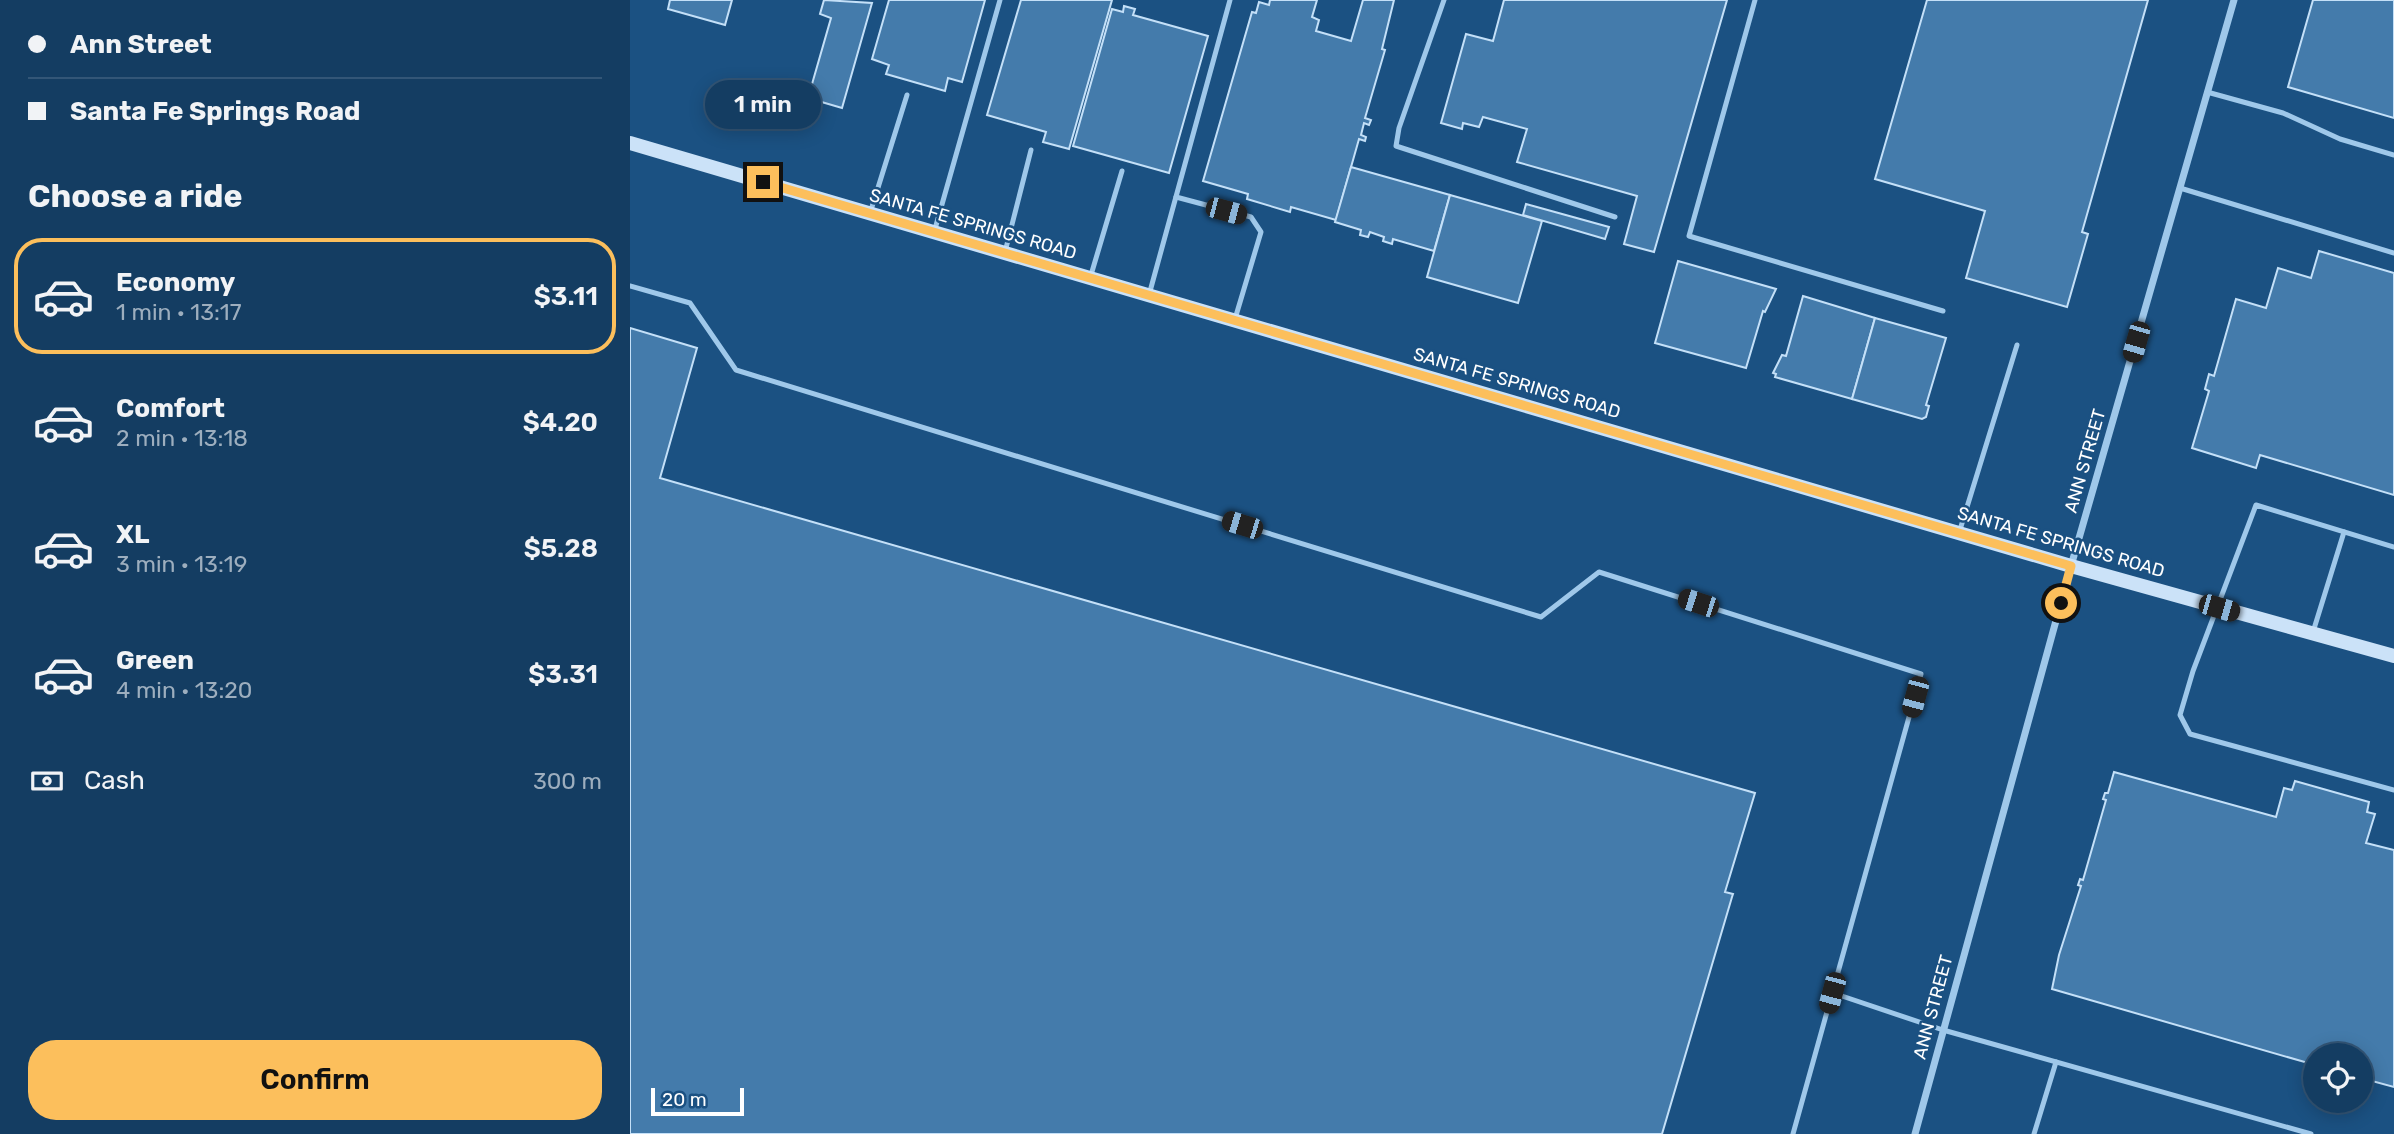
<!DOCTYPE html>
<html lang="en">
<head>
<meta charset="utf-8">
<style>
  body { margin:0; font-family:Rubik,sans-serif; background:#1d4468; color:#f1f3f6; height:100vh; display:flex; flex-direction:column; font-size:26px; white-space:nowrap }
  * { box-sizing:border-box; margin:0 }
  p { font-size:23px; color:#9daebe }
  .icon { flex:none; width:38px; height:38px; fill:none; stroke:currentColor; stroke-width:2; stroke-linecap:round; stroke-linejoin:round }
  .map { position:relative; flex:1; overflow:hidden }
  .panel { display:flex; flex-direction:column; background:#143d62; width:630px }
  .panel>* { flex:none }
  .top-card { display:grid; align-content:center; height:154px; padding:0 28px; background:#143d62 }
  .fabs { position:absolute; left:1673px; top:1043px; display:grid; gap:14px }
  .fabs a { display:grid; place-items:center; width:70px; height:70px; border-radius:50%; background:#143d62; box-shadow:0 4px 18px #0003,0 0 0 2px #335677; font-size:35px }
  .scale { position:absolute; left:21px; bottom:18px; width:93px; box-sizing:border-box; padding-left:7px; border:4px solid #fff; border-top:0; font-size:19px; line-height:24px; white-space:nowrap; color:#fff; -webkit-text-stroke:5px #1b5182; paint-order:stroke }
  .end { position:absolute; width:32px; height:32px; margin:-16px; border:9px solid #fcbf5c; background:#111; box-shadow:0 0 0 4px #111 }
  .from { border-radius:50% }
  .bubble { position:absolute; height:49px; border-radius:24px; background:#143d62; box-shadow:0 4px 18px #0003,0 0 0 2px #335677; font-size:23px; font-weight:600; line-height:49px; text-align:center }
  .car { position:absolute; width:21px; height:42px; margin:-21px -10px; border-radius:9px; box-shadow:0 0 5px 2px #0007; background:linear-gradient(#222 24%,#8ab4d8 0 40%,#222 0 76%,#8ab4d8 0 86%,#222 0) }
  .top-card b { display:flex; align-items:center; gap:24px; height:66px; font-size:26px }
  .top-card b+b { border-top:2px solid #335677 }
  .top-card i { width:18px; height:18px; background:#f1f3f6 }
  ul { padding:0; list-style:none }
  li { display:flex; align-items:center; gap:21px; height:116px; margin:0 14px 10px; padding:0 14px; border:4px solid transparent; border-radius:28px }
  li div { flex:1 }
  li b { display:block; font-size:26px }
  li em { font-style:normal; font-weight:600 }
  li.active { border-color:#fcbf5c }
  li>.icon { width:63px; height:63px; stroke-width:1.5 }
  h2 { padding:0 28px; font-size:32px; line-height:84px }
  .pay { display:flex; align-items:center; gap:18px; height:77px; padding:0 28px; font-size:26px }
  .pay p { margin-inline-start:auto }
  .button { display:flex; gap:14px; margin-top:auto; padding:14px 28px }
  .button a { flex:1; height:80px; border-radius:28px; background:#fcbf5c; color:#111; font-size:28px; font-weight:600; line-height:80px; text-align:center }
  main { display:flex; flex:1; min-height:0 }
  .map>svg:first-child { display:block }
</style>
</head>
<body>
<main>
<section class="panel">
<div class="top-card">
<b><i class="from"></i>Ann Street</b>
<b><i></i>Santa Fe Springs Road</b>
</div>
<h2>Choose a ride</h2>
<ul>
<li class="active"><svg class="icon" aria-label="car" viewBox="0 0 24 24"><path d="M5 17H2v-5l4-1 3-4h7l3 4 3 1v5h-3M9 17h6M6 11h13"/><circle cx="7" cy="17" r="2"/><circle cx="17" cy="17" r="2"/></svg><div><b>Economy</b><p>1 min · 13:17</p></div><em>$3.11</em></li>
<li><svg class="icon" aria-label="car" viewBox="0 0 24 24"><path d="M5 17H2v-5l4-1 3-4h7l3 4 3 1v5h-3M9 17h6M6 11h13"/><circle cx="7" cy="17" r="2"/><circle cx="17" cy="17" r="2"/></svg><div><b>Comfort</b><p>2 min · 13:18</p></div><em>$4.20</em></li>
<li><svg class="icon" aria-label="car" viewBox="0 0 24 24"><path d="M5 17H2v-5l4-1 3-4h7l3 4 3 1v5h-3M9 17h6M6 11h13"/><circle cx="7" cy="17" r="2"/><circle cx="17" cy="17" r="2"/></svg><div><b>XL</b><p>3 min · 13:19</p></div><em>$5.28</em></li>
<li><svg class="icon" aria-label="car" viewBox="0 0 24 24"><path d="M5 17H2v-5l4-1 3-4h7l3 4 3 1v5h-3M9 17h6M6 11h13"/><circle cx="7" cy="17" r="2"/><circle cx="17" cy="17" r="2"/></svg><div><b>Green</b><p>4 min · 13:20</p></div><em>$3.31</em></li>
</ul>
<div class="pay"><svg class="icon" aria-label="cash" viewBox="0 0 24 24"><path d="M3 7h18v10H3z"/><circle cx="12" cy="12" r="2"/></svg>Cash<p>300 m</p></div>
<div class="button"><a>Confirm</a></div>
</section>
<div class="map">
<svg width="1764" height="1134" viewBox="0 0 1764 1134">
  <rect width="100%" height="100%" fill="#1b5182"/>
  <g fill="#447bab" stroke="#c4e0f8" stroke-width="2">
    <polygon points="40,0 102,0 95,25 38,9"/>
    <polygon points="194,0 242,3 212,108 178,98 201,18 190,14"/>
    <polygon points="259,0 355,0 332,82 318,78 315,91 256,74 259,65 242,59"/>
    <polygon points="391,0 482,0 439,149 413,142 416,132 357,115"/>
    <polygon points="640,0 687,0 682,17 689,20 686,31 721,41 733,0 764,0 752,49 755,50 735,118 741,120 739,125 734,123 731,135 736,137 735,141 729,139 706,220 661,207 660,212 617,199 618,194 573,181 622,12 626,13 629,2 639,5"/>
    <polygon points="874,0 1097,0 1024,252 994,244 1007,196 887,162 897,129 853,117 849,127 833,123 832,129 811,123 836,34 863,41"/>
    <polygon points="1297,0 1518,0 1452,232 1458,234 1437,307 1336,278 1355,211 1245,179"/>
    <polygon points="1683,0 1764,0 1764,118 1658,87"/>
    <polygon points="494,6 505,9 503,15 578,36 539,173 443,146 482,9 493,12"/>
    <polygon points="721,167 820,195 804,251 763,239 762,244 753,241 754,237 740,232 738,237 730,235 731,230 705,222"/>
    <polygon points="820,195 912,221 888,303 797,277"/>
    <polygon points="896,204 979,227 975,239 893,215"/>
    <polygon points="1689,251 1764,273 1764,495 1630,455 1626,468 1562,448 1579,391 1575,389 1579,374 1584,376 1606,299 1636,308 1648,268 1681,278"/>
    <polygon points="1048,261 1146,289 1135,312 1133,311 1116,368 1025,343"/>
    <polygon points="1173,296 1245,318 1222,399 1145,377 1146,374 1143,373 1152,355 1156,356"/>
    <polygon points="1245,318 1316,338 1296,405 1299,406 1296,417 1292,419 1222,399"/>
    <polygon points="0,328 67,348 30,478 1125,793 1095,892 1103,894 1102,897 1032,1134 0,1134"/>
    <polygon points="1484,772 1646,817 1654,788 1662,790 1665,781 1739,802 1737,812 1745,814 1736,843 1764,850 1764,1087 1731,1078 1731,1055 1685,1055 1685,1065 1422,989 1429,955 1451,886 1448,885 1450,879 1453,880 1476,800 1473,799 1475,793 1478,793"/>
  </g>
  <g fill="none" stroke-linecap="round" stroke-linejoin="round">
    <g stroke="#9fc8ea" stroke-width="5">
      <polyline points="814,0 769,128 766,146 985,217"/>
      <polyline points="1125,0 1059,236 1313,311"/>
      <polyline points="1577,92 1653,113 1710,139 1764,155"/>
      <polyline points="1550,188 1764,253"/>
      <polyline points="546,197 621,217 631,232 605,319"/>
      <polyline points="241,210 277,95"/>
      <polyline points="305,229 370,0"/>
      <polyline points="375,252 401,150"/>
      <polyline points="461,275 492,171"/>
      <polyline points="0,286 60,303 106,370 911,617 969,572 1291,674 1163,1134"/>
      <polyline points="519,295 600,0"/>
      <polyline points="1329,533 1387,345"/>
      <polyline points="1764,547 1626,505 1563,671 1550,715 1560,734 1764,790"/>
      <polyline points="1683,632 1714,532"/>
      <polyline points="1203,993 1313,1030 1681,1134"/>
      <polyline points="1404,1134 1426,1062"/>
    </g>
    <polyline stroke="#9fc8ea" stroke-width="7" points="1285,1134 1441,566 1604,0"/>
    <polyline stroke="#cbe2f8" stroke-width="14" points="0,143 1441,566 1764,656"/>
  </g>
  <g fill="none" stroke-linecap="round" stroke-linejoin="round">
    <polyline stroke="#fcbf5c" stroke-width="9" points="133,182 1441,566 1431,603"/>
  </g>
  <g text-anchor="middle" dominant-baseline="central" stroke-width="5" stroke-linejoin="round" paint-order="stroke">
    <g font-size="18" fill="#fff" stroke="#1b5182">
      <text transform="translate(343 224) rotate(16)">SANTA FE SPRINGS ROAD</text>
      <text transform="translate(887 383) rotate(16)">SANTA FE SPRINGS ROAD</text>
      <text transform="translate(1455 461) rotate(-74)">ANN STREET</text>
      <text transform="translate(1431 542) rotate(16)">SANTA FE SPRINGS ROAD</text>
      <text transform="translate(1303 1007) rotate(-75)">ANN STREET</text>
    </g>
  </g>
</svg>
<div class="fabs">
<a><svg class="icon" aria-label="locate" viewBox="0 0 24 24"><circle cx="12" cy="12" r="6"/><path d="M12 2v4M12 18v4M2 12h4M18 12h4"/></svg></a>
</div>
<div class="scale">20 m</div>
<i class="end from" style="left:1431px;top:603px"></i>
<i class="end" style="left:133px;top:182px"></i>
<div class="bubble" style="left:75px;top:80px;width:116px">1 min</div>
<i class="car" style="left:596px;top:211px;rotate:105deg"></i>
<i class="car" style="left:1506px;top:342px;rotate:196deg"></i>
<i class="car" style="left:612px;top:525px;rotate:287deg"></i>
<i class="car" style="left:1068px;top:603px;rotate:288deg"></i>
<i class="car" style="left:1589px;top:608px;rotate:106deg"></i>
<i class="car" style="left:1285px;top:697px;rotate:195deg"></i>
<i class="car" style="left:1202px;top:993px;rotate:195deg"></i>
</div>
</main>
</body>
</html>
